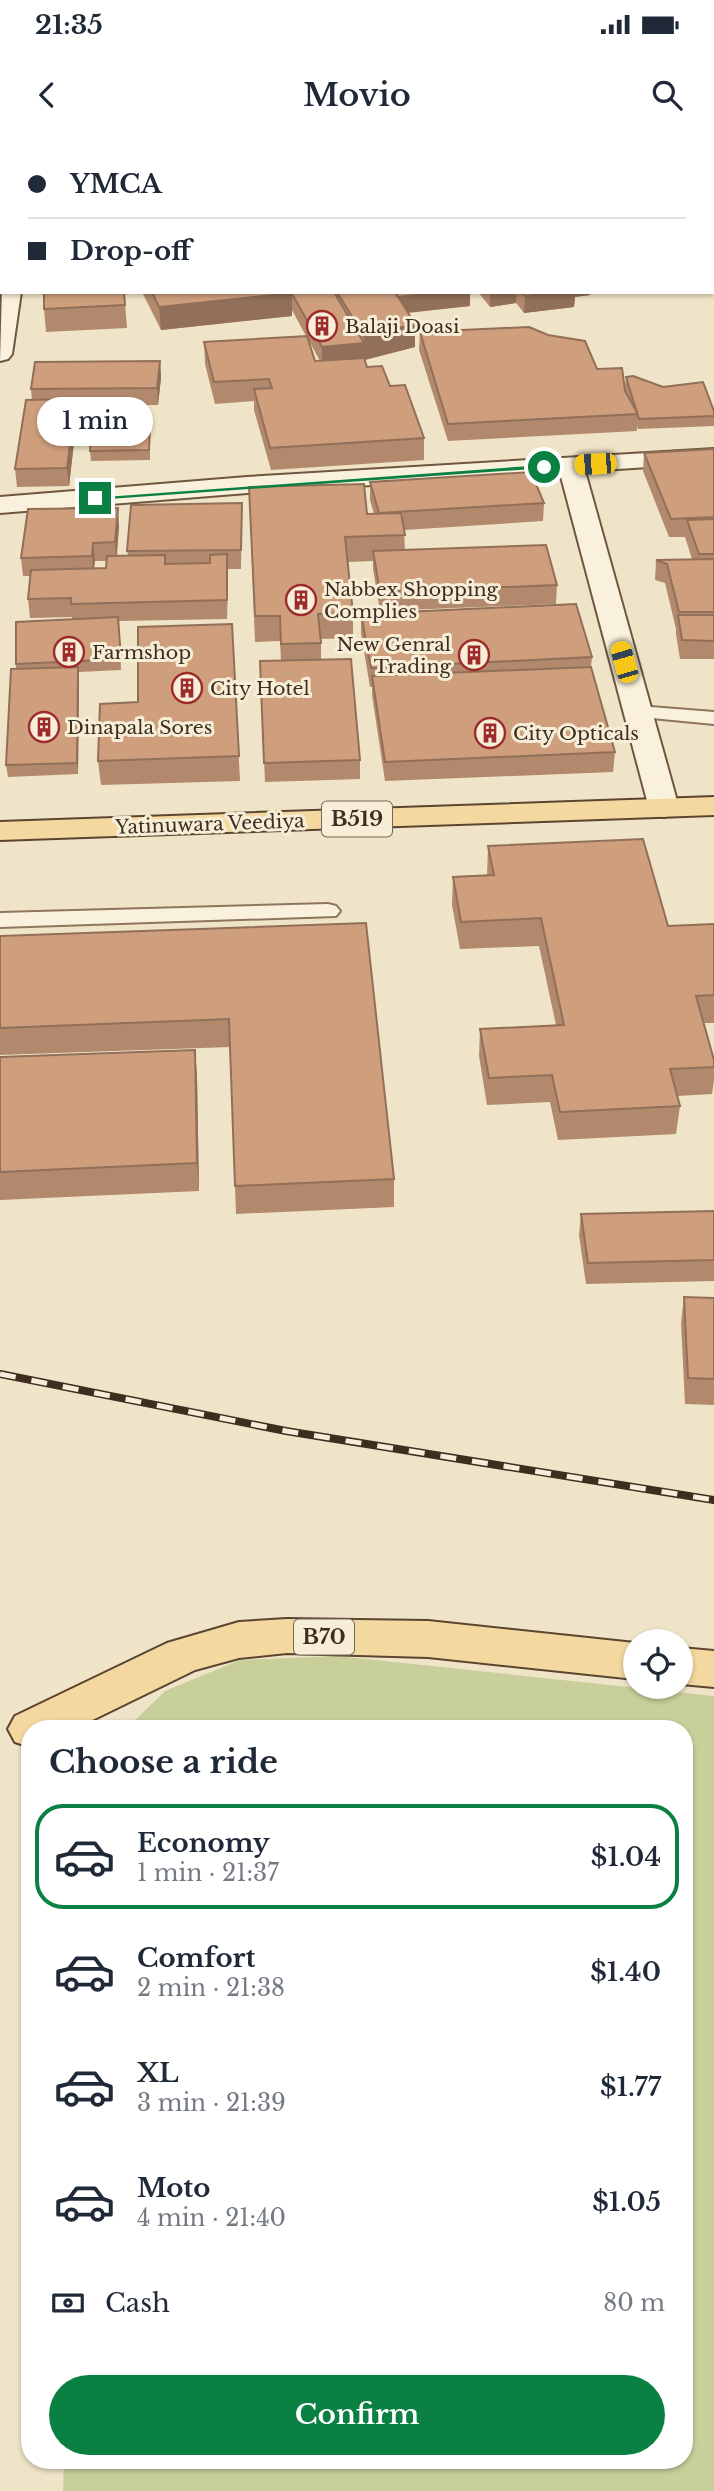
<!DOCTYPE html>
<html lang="en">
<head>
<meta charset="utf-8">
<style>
  body { margin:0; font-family:"Libre Baskerville",serif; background:#f2f2f3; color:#1f2937; height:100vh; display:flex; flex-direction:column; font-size:26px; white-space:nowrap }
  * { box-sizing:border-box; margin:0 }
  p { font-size:23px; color:#747a83 }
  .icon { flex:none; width:38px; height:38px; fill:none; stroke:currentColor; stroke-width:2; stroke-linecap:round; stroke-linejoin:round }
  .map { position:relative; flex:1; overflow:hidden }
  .sheet { position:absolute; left:21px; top:1580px; width:672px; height:749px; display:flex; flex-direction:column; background:#fff; border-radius:28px; box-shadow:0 2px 5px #0004 }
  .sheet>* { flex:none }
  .guide { position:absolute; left:0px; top:0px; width:714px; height:154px; box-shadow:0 2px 5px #0004; display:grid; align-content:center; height:154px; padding:0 28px; background:#fff }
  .fabs { position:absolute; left:623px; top:1489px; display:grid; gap:14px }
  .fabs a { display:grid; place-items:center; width:70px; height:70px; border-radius:50%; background:#fff; box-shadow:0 2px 5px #0004; font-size:35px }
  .end { position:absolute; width:32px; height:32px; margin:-16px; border:9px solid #0b8043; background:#fff; box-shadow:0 0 0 4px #fff }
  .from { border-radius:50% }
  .bubble { position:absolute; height:49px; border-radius:24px; background:#fff; box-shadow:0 2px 5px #0004; font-size:23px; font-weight:600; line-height:49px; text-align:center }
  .car { position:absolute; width:21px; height:42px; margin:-21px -10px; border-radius:9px; box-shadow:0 0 5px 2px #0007; background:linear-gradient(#f5c518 24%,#345 0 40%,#f5c518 0 76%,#345 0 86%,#f5c518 0) }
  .guide b { display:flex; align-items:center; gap:24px; height:66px; font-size:26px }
  .guide b+b { border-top:2px solid #e0e1e3 }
  .guide i { width:18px; height:18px; background:#1f2937 }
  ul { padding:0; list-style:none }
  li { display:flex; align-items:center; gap:21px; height:105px; margin:0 14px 10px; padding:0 14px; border:4px solid transparent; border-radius:28px }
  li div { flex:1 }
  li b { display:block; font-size:26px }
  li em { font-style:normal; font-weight:600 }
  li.active { border-color:#0b8043 }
  li>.icon { width:63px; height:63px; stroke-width:1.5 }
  h2 { padding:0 28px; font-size:32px; line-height:84px }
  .pay { display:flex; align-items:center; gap:18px; height:77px; padding:0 28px; font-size:26px }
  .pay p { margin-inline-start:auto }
  .action { display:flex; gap:14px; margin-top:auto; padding:14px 28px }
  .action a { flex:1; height:80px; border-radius:42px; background:#0b8043; color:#fff; font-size:28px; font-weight:600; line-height:80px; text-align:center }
  .status { display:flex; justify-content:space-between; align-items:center; height:49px; padding:0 35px; background:#fff; direction:ltr }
  .status svg { height:19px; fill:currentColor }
  header { display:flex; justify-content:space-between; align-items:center; height:91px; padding:0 28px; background:#fff; font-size:32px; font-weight:600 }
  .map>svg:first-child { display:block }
</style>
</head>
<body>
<div class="status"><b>21:35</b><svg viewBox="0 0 49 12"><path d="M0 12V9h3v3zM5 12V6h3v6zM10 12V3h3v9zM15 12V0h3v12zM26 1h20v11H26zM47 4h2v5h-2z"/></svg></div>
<header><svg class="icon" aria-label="back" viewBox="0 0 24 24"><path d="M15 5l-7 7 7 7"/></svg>Movio<svg class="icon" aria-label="search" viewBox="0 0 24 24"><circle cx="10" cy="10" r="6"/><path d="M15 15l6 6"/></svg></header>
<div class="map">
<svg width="714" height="2351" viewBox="0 0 714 2351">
  <rect width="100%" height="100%" fill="#f0e4c8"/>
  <polygon fill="#c9cf9b" points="337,1516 714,1556 714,2351 63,2351 64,2321 684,2320 684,1589 126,1589 165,1551 240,1520"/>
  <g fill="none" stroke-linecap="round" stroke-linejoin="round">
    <g stroke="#8d765c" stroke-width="4">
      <g id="lane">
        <polygon points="24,0 46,0 23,2"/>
        <rect x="0" y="2" width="2" height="8"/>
        <polygon points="638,566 714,572 714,584 631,576 628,572 631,568"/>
        <polygon points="328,764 336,766 340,771 336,776 0,787 0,773"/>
      </g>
    </g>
    <g stroke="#6f573f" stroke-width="4">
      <g id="secondary">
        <polygon points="2,148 2,152 21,152 12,214 8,219 0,221"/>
        <polygon points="714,309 714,323 585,331 679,668 675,674 664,677 653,674 649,668 560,333 247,353 0,373 0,357 247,337"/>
      </g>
    </g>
    <g stroke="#5b4430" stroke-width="4">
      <g id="primary">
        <polygon points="714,657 714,675 0,700 0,682"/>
        <polygon points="287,1479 428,1481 635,1503 635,1539 428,1517 287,1513 239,1518 195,1530 74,1589 30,1589 30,1607 15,1602 8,1589 15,1576 167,1503 239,1482"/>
        <polygon points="681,1508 714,1511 714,1547 681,1544"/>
      </g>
    </g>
    <g stroke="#5b4430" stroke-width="4">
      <g id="highway">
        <polygon points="712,54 714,54 712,67"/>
        <polygon points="0,132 2,132 0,146"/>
      </g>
    </g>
    <use href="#lane" fill="#faf1dc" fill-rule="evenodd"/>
    <use href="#secondary" fill="#faf1dc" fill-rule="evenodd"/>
    <use href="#primary" fill="#f3d9a0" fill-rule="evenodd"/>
    <use href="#highway" fill="#e0a458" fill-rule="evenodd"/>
    <g stroke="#3d2e20" stroke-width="8">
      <polyline id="rail" points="0,1234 286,1291 714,1360"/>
    </g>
    <use href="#rail" stroke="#f7eed8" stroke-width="5" stroke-dasharray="16" stroke-linecap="butt"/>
  </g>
  <g fill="#b2896c" fill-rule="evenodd">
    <polygon points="712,63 714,63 714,103 712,102"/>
    <polygon points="124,152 127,188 46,192 44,169"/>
    <path d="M142,152H470V166L408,173L415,207L365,220L367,227L390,246L424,298V320L271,330L254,270V261L215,264L205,224L204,202L306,196L292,170V176L161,190ZM307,197L320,221H315Z"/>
    <polygon points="478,152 590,152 590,155 575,157 574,167 524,173 516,163 490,167"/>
    <polygon points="420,192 597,229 625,246 626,237 714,271 714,286 638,289 637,286 637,291 448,301 419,210"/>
    <polygon points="160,221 161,238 158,265 76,266 77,276 69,346 17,347 15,329 32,260 31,249"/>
    <polygon points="150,297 150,320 91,321 90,311"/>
    <polygon points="714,309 714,519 680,519 676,494 676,489 665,443 655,440 656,420 692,419 685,397 669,397 643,331 644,313"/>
    <polygon points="370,342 544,363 543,381 404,390 405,410 557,445 556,464 380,471 373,429 373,421 348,422 353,473 353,498 321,499 321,520 360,620 360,639 265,642 260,521 281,521 280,501 255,502 249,347 367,374 374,374 370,360"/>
    <path d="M242,363L241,429H227V479L119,481L121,530L79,532L78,634L8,637L6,625L16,529V524L72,479V477L30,478L28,459L31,436H23L21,418L119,386L117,416L128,415L127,411ZM95,421H106V428H94Z"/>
    <polygon points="361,474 592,517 591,527 615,612 613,632 385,641 372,555 372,547 370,547 361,493"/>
    <polygon points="232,484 240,641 101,645 98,621 138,562"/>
    <polygon points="488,706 668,786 714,784 714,883 704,883 714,927 714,940 712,954 677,956 680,966 676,994 558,1000 550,962 487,965 479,916 480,889 556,885 539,806 460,809 452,765 453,737 487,736"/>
    <polygon points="366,783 394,1039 394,1067 236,1074 230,907 0,915 0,796"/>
    <polygon points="195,910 197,937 199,1051 0,1060 0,917"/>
    <polygon points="714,1071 714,1141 586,1144 579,1095 581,1074"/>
    <polygon points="684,1157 714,1158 714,1265 685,1264 681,1183"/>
  </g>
  <g fill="#916f58">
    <polygon points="2,97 2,120 0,120 0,98"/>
    <rect x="712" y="127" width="2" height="17"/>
    <polygon points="444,152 470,152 470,166 394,174 394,157"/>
    <polygon points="490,152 517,152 516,163 490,167"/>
    <polygon points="557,152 590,152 590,155 575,157 574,167 524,173 525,156"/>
    <polygon points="292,153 292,176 161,190 159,167"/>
    <polygon points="415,184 415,207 364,220 322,225 322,207 364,203 364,196"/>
    <polygon points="160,221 161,238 158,265 157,248"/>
    <polygon points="76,259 77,276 69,346 67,328"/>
    <polygon points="118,368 119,386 116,421 115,402"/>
    <polygon points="93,403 95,421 93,435 92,416"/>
    <polygon points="227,414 228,433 227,479"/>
    <polygon points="78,527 79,537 78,634 77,623"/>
    <polygon points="195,910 197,937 199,1051 197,1023"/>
  </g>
  <g fill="#cf9f7d" stroke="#916f58" stroke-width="2">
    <polygon points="490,0 520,0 521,1 529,0 623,0 625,2 491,2"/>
    <polygon points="0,51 2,51 2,97 0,98"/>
    <polygon points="712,63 714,63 714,85 712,84"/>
    <polygon points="712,102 714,104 714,127 712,127"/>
    <polygon points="44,152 124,152 125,165 44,169"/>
    <polygon points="152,152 291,152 292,153 159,167"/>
    <polygon points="291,152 334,152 364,203 322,207"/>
    <polygon points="337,152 395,152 415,184 364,196"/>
    <polygon points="395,152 444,152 398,157"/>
    <polygon points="521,152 557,152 525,156"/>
    <polygon points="529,187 548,195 585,201 597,229 622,228 625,251 638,274 448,284 420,192"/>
    <polygon points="307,196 315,221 364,218 367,227 382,226 390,246 405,245 424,298 270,308 254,249 272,248 269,239 214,242 204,202"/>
    <polygon points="160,221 157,248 31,249 35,222"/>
    <polygon points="633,236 663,247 703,242 714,271 714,276 639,279 626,237"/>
    <polygon points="76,259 67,328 15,329 26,260"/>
    <polygon points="150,287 149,310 90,311 92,288"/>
    <polygon points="714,309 714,377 671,379 644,313"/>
    <polygon points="531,332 544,363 379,373 370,342"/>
    <polygon points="364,344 367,374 401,373 405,395 345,397 353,473 318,474 321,503 281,504 280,476 255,476 249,347"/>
    <polygon points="242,363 241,410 127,411 131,365"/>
    <polygon points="118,368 115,402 93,403 92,416 21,418 28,369"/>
    <polygon points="714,379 714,414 699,414 687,380"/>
    <polygon points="546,405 557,445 380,452 373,411"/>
    <polygon points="227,414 227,460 71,464 71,458 28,459 31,430 106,428 107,416 165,415 165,424 210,423 210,415"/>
    <polygon points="714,419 714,472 679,472 667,424 656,420"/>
    <polygon points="576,464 592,517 371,528 361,474"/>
    <polygon points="678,475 714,475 714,501 682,500"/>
    <polygon points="118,477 121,519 16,524 16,482"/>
    <polygon points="232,484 239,616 98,621 100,564 138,562 138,487"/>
    <polygon points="351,519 360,620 264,623 260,521"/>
    <polygon points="78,527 77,623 6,625 11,529"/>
    <polygon points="591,527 615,612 385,622 372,536"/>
    <polygon points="643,699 668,786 714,784 714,855 696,856 714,920 714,927 670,929 680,966 560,972 552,935 489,938 480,889 564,885 541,778 461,782 453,737 494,735 488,706"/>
    <polygon points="366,783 394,1039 235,1046 229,879 0,888 0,796"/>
    <polygon points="195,910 197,1023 0,1032 0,917"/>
    <polygon points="714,1071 714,1120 588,1123 581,1074"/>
    <polygon points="684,1157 714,1158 714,1239 688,1238"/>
  </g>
  <polygon fill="#0b8043" points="544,325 546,328 95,360 91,358"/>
  <defs>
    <g id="building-ring" transform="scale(1.575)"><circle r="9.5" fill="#f7eed8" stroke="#9e2a2b" stroke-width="1.5"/><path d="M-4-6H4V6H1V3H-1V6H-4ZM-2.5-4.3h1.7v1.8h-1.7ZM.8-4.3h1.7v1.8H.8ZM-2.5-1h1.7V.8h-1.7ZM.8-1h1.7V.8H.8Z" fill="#9e2a2b"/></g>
  </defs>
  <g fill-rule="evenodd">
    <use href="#building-ring" x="322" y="186"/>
    <use href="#building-ring" x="301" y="460"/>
    <use href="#building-ring" x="69" y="512"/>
    <use href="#building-ring" x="474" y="515"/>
    <use href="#building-ring" x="187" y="548"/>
    <use href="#building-ring" x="44" y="587"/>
    <use href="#building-ring" x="490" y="593"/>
  </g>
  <g text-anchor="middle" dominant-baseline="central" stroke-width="6" stroke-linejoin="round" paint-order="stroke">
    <g font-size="19" fill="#3d2e20" stroke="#f7eed8" text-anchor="start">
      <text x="345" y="186">Balaji Doasi</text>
      <text x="324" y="449">Nabbex Shopping<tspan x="324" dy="22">Complies</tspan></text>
      <text x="451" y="504" text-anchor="end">New Genral<tspan x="451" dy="22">Trading</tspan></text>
      <text x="92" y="512">Farmshop</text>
      <text x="210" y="548">City Hotel</text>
      <text x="67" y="587">Dinapala Sores</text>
      <text x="513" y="593">City Opticals</text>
    </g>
    <g font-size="19" fill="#3d2e20" stroke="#f7eed8">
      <text transform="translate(210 684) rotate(-2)">Yatinuwara Veediya</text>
    </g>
    <g fill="#f7eed8" stroke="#756857" stroke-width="2">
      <rect x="322" y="661.5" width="70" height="35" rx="5"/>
      <rect x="294" y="1479.5" width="60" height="35" rx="5"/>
    </g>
    <g font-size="21" font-weight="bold" fill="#3d2e20">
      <text x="357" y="679">B519</text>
      <text x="324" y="1497">B70</text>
    </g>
  </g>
</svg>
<div class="fabs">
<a><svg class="icon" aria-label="locate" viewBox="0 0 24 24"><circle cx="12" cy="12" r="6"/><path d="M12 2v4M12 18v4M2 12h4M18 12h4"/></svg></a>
</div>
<i class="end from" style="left:544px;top:327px"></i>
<i class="end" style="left:95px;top:358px"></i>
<div class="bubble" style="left:37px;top:257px;width:116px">1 min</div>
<i class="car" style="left:595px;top:324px;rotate:267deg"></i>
<i class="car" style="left:624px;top:522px;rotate:344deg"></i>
<div class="guide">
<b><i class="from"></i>YMCA</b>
<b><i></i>Drop-off</b>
</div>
<section class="sheet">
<h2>Choose a ride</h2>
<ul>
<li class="active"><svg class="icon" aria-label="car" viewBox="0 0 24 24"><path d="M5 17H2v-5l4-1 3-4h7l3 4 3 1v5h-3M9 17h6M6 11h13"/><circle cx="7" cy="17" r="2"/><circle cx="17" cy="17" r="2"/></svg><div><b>Economy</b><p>1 min · 21:37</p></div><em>$1.04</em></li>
<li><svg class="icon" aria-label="car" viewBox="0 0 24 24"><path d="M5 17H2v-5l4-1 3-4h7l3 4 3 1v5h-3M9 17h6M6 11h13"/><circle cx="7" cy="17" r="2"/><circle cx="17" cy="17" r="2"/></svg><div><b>Comfort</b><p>2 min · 21:38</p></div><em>$1.40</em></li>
<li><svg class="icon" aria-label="car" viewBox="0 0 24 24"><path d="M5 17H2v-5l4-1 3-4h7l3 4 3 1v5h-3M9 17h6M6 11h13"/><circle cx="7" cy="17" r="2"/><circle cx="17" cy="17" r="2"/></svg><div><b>XL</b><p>3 min · 21:39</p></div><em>$1.77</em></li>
<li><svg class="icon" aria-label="car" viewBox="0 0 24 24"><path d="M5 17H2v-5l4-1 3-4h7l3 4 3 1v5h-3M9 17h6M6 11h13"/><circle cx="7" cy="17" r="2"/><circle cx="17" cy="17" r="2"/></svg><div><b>Moto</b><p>4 min · 21:40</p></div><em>$1.05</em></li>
</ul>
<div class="pay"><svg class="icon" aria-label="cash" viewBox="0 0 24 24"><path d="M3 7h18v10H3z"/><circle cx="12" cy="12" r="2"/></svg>Cash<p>80 m</p></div>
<div class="action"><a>Confirm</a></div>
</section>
</div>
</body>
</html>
